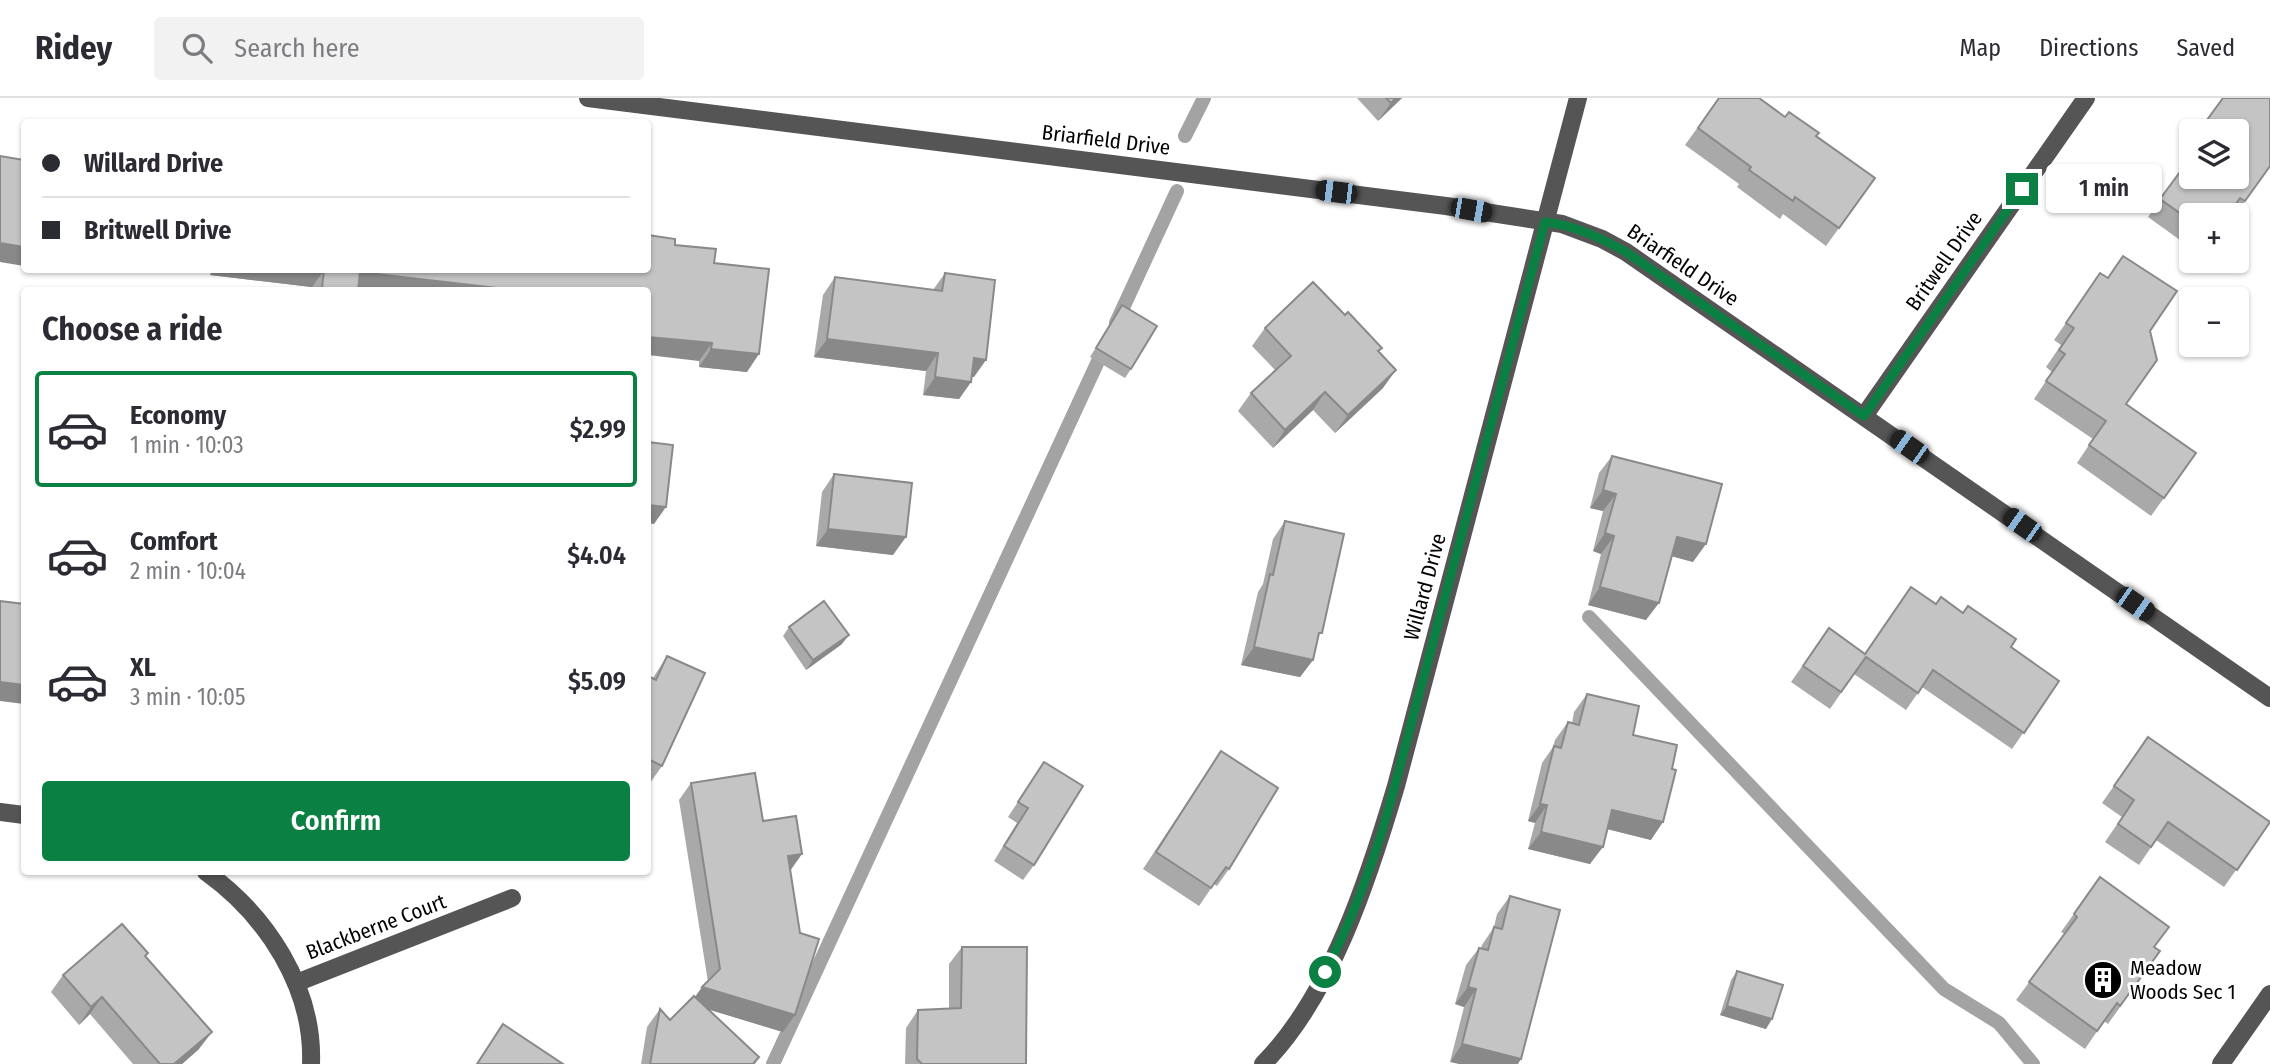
<!DOCTYPE html>
<html lang="en">
<head>
<meta charset="utf-8">
<style>
  body { margin:0; font-family:"Fira Sans Condensed",sans-serif; background:#f2f2f3; color:#2b2b33; height:100vh; display:flex; flex-direction:column; font-size:26px; white-space:nowrap }
  * { box-sizing:border-box; margin:0 }
  p { font-size:23px; color:#7c7c81 }
  .icon { flex:none; width:38px; height:38px; fill:none; stroke:currentColor; stroke-width:2; stroke-linecap:round; stroke-linejoin:round }
  .map { position:relative; flex:1; overflow:hidden }
  .panel { position:absolute; left:21px; top:189px; width:630px; height:588px; display:flex; flex-direction:column; background:#fff; border-radius:7px; box-shadow:0 2px 5px #0004 }
  .panel>* { flex:none }
  .top-card { position:absolute; left:21px; top:21px; width:630px; height:154px; border-radius:7px; box-shadow:0 2px 5px #0004; display:grid; align-content:center; height:154px; padding:0 21px; background:#fff }
  .buttons { position:absolute; left:2179px; top:21px; display:grid; gap:14px }
  .buttons a { display:grid; place-items:center; width:70px; height:70px; border-radius:7px; background:#fff; box-shadow:0 2px 5px #0004; font-size:35px }
  .end { position:absolute; width:32px; height:32px; margin:-16px; border:9px solid #0b8043; background:#fff; box-shadow:0 0 0 4px #fff }
  .from { border-radius:50% }
  .bubble { position:absolute; height:49px; border-radius:7px; background:#fff; box-shadow:0 2px 5px #0004; font-size:23px; font-weight:600; line-height:49px; text-align:center }
  .car { position:absolute; width:21px; height:42px; margin:-21px -10px; border-radius:9px; box-shadow:0 0 5px 2px #0007; background:linear-gradient(#222 24%,#8ab4d8 0 40%,#222 0 76%,#8ab4d8 0 86%,#222 0) }
  .top-card b { display:flex; align-items:center; gap:24px; height:66px; font-size:26px }
  .top-card b+b { border-top:2px solid #e1e1e2 }
  .top-card i { width:18px; height:18px; background:#2b2b33 }
  ul { padding:0; list-style:none }
  li { display:flex; align-items:center; gap:21px; height:116px; margin:0 14px 10px; padding:0 7px; border:4px solid transparent; border-radius:7px }
  li div { flex:1 }
  li b { display:block; font-size:26px }
  li em { font-style:normal; font-weight:600 }
  li.current { border-color:#0b8043 }
  li>.icon { width:63px; height:63px; stroke-width:1.5 }
  h2 { padding:0 21px; font-size:32px; line-height:84px }
  .button { display:flex; gap:14px; margin-top:auto; padding:14px 21px }
  .button a { flex:1; height:80px; border-radius:7px; background:#0b8043; color:#fff; font-size:28px; font-weight:600; line-height:80px; text-align:center }
  header { display:flex; align-items:center; gap:42px; box-sizing:border-box; height:98px; padding:0 35px; background:#fff; border-bottom:2px solid #e1e1e2 }
  header strong { font-size:33px }
  nav { display:flex; gap:38px; margin-inline-start:auto; font-size:24px }
  .search { width:490px; height:63px; background:#f2f2f3; display:flex; align-items:center; gap:18px; box-sizing:border-box; padding:0 24px; border-radius:7px; color:#7c7c81; font-size:26px }
  .map>svg:first-child { display:block }
</style>
</head>
<body>
<header>
<strong>Ridey</strong>
<div class="search"><svg class="icon" aria-label="search" viewBox="0 0 24 24"><circle cx="10" cy="10" r="6"/><path d="M15 15l6 6"/></svg>Search here</div>
<nav><a>Map</a><a>Directions</a><a>Saved</a></nav>
</header>
<div class="map">
<svg width="2270" height="966" viewBox="0 0 2270 966">
  <rect width="100%" height="100%" fill="#fff"/>
  <g fill="none" stroke-linecap="round" stroke-linejoin="round">
    <g stroke="#a3a3a3" stroke-width="14">
      <polyline points="1185,38 1204,0"/>
      <polyline points="1116,225 1177,93"/>
      <polyline points="1589,519 1944,891 1999,925 2033,966"/>
      <polyline points="773,966 1106,246"/>
    </g>
    <g stroke="#555" stroke-width="18">
      <polyline points="588,0 1446,108 1562,126 1602,141 1626,154 2270,600"/>
      <polyline points="1864,318 2086,0"/>
      <polyline points="0,714 24,717"/>
      <path d="M206,774C266,817 314,889 311,966"/>
      <polyline points="296,885 512,800"/>
      <path d="M1263,966C1331,898 1369,779 1396,688L1578,0"/>
      <polyline points="2221,966 2270,896"/>
    </g>
  </g>
  <g fill="#a9a9a9">
    <polygon points="1357,0 1402,0 1378,23"/>
    <polygon points="1719,0 1785,19 1817,39 1875,80 1826,148 1783,116 1780,121 1737,89 1739,86 1685,47"/>
    <polygon points="2191,45 2191,79 2270,69 2235,117 2191,117 2191,150 2148,119 2190,60 2183,55"/>
    <polygon points="675,147 714,165 747,274 699,269 699,263 648,192 311,192 312,189 210,177 211,172 648,172"/>
    <polygon points="945,175 974,279 972,279 971,284 959,301 923,297 926,273 814,259 823,197 835,179 933,192"/>
    <polygon points="2088,193 2150,233 2126,306 2196,355 2151,418 2077,365 2093,341 2034,301 2052,274 2046,269 2061,247 2054,242"/>
    <polygon points="1122,207 1131,271 1125,280 1090,259"/>
    <polygon points="1345,217 1382,250 1379,254 1383,290 1335,335 1313,312 1273,350 1238,313 1251,295 1275,272 1252,248 1265,230"/>
    <polygon points="1612,358 1693,464 1671,458 1646,522 1588,507 1601,456 1593,453 1603,413 1590,410 1599,375"/>
    <polygon points="834,376 893,457 816,448 822,394"/>
    <polygon points="1285,423 1317,544 1313,562 1300,579 1241,567 1258,494 1263,486 1273,441"/>
    <polygon points="1936,506 2011,549 2059,583 2012,651 1922,589 1906,612 1854,576 1830,611 1791,584 1829,530 1864,556"/>
    <polygon points="789,529 842,546 806,572 783,538"/>
    <polygon points="667,558 662,668 650,685 648,684 648,578 653,580"/>
    <polygon points="1587,596 1633,637 1651,742 1607,731 1590,766 1528,751 1535,725 1528,723 1542,665 1553,649 1555,642 1568,624 1572,625 1574,614"/>
    <polygon points="2148,639 2270,724 2224,789 2156,742 2139,767 2105,744 2122,719 2102,705"/>
    <polygon points="1221,653 1229,771 1217,788 1214,786 1199,808 1143,771"/>
    <polygon points="1044,664 1034,767 1023,782 994,763 1017,725 1008,719"/>
    <polygon points="691,685 763,723 790,773 795,917 783,934 708,911 759,959 755,966 641,966 647,929 660,911 670,922 695,899 708,884 679,702"/>
    <polygon points="2100,779 2155,850 2160,853 2108,926 2104,923 2085,951 2016,902 2065,836 2061,834"/>
    <polygon points="1510,798 1560,812 1450,964 1464,909 1455,906 1466,867 1479,850 1481,850 1482,847 1494,829 1497,816"/>
    <polygon points="962,849 1026,966 905,966 906,930 918,912 949,911 949,866"/>
    <polygon points="146,859 199,951 182,966 133,966 90,916 79,927 51,894 63,877"/>
    <polygon points="1737,873 1766,931 1720,917 1731,882"/>
  </g>
  <g fill="#898989">
    <polygon points="1396,0 1402,0 1378,23 1391,5"/>
    <polygon points="0,145 24,149 24,168 0,164"/>
    <polygon points="214,172 324,172 312,189 210,177"/>
    <polygon points="360,174 515,192 356,192"/>
    <polygon points="322,190 347,192 320,192"/>
    <polygon points="648,239 712,245 699,263 648,257"/>
    <polygon points="827,241 938,255 926,273 814,259"/>
    <polygon points="711,251 759,256 747,274 699,269"/>
    <polygon points="974,260 986,262 974,279 962,277"/>
    <polygon points="1396,272 1383,290 1335,335 1348,317"/>
    <polygon points="935,279 971,284 959,301 923,297"/>
    <polygon points="1325,294 1313,312 1273,350 1285,332"/>
    <polygon points="1603,392 1616,396 1603,413 1590,410"/>
    <polygon points="648,407 666,409 654,426 648,425"/>
    <polygon points="828,431 906,439 893,457 816,448"/>
    <polygon points="1605,435 1614,438 1601,456 1593,453"/>
    <polygon points="1677,439 1706,446 1693,464 1664,456"/>
    <polygon points="1600,489 1659,505 1646,522 1588,507"/>
    <polygon points="849,537 842,546 806,572 813,562"/>
    <polygon points="1254,549 1313,562 1300,579 1241,567"/>
    <polygon points="0,584 24,587 24,606 0,603"/>
    <polygon points="1540,706 1547,707 1535,725 1528,723"/>
    <polygon points="1612,712 1663,724 1651,742 1599,729"/>
    <polygon points="1541,734 1603,749 1590,766 1528,751"/>
    <polygon points="802,756 790,773 788,758"/>
    <polygon points="702,889 795,917 783,934 690,906"/>
    <polygon points="1468,889 1476,891 1464,909 1455,906"/>
    <polygon points="102,899 90,916 79,927 91,909"/>
    <polygon points="1727,908 1772,921 1766,931 1720,917"/>
    <polygon points="212,934 199,951 182,966 174,966"/>
    <polygon points="1462,946 1521,961 1518,966 1459,966 1450,964"/>
  </g>
  <g fill="#c4c4c4" stroke="#898989" stroke-width="2">
    <polygon points="1386,0 1396,0 1391,5"/>
    <polygon points="1719,0 1759,0 1785,19 1789,14 1819,35 1816,38 1875,80 1839,130 1795,99 1793,103 1749,72 1751,69 1698,30"/>
    <polygon points="2223,0 2270,0 2270,68 2245,103 2240,100 2228,117 2191,117 2191,123 2160,101 2191,59 2191,79 2236,79 2236,33 2199,33"/>
    <polygon points="0,58 24,62 24,149 0,145"/>
    <polygon points="648,137 675,141 675,147 716,151 714,165 769,171 759,256 711,251 712,245 648,239 648,192 515,192 360,174 358,192 322,190 324,172 322,172 648,172"/>
    <polygon points="2123,158 2177,193 2150,233 2157,262 2126,306 2196,355 2164,400 2089,347 2106,323 2046,283 2065,256 2059,252 2074,230 2066,225 2100,175 2108,180"/>
    <polygon points="945,175 995,182 986,262 974,260 971,284 935,279 938,255 827,241 835,179 942,193"/>
    <polygon points="1313,184 1345,217 1348,214 1382,250 1378,253 1396,272 1348,317 1325,294 1285,332 1251,295 1291,258 1265,230"/>
    <polygon points="1122,207 1157,228 1131,271 1096,250"/>
    <polygon points="648,344 673,347 666,409 648,407"/>
    <polygon points="1612,358 1722,386 1706,446 1677,439 1659,505 1600,489 1614,438 1605,435 1616,396 1603,392"/>
    <polygon points="834,376 912,385 906,439 828,431"/>
    <polygon points="1285,423 1344,436 1322,535 1319,535 1313,562 1254,549 1270,476 1273,477"/>
    <polygon points="1911,489 1936,506 1941,499 1963,515 1968,508 2016,541 2011,549 2059,583 2024,635 1933,572 1918,595 1866,559 1841,594 1803,568 1829,530 1865,556"/>
    <polygon points="0,503 24,506 24,587 0,584"/>
    <polygon points="824,503 849,537 813,562 789,529"/>
    <polygon points="667,558 705,575 662,668 648,661 648,578 656,582"/>
    <polygon points="1587,596 1639,608 1633,637 1677,647 1672,671 1676,672 1663,724 1612,712 1603,749 1541,734 1547,707 1540,706 1554,648 1561,650 1568,624 1579,627"/>
    <polygon points="2148,639 2270,724 2237,772 2168,724 2151,749 2118,726 2134,702 2114,688"/>
    <polygon points="1221,653 1278,690 1229,771 1226,769 1211,790 1156,754"/>
    <polygon points="1044,664 1083,688 1034,767 1004,748 1028,710 1018,704"/>
    <polygon points="755,675 763,723 796,718 802,756 788,758 800,835 819,841 795,917 702,889 720,871 691,685"/>
    <polygon points="2100,779 2169,829 2154,849 2160,853 2120,908 2117,905 2097,933 2029,884 2077,819 2074,816"/>
    <polygon points="1510,798 1560,812 1521,961 1462,946 1476,891 1468,889 1479,850 1488,852 1494,829 1502,831"/>
    <polygon points="122,826 148,855 145,858 212,934 174,966 160,966 102,899 91,909 63,877"/>
    <polygon points="962,849 1027,849 1026,966 922,966 917,961 918,912 961,910"/>
    <polygon points="1737,873 1783,887 1772,921 1727,908"/>
    <polygon points="694,898 759,959 753,966 650,966 660,911 670,922"/>
    <polygon points="503,926 563,966 477,966"/>
  </g>
  <g fill="none" stroke-linecap="round" stroke-linejoin="round">
    <path stroke="#0b8043" stroke-width="9" d="M1325,874C1352,822 1372,769 1388,713L1545,124C1574,127 1601,140 1626,154L1864,318L2022,91"/>
  </g>
  <defs>
    <g id="building-disc" transform="scale(2.0125)"><circle r="9.5" fill="#000" stroke="#fff"/><path d="M-4-6H4V6H1V3H-1V6H-4ZM-2.5-4.3h1.7v1.8h-1.7ZM.8-4.3h1.7v1.8H.8ZM-2.5-1h1.7V.8h-1.7ZM.8-1h1.7V.8H.8Z" fill="#fff"/></g>
  </defs>
  <g fill-rule="evenodd">
    <use href="#building-disc" x="2103" y="882"/>
  </g>
  <g text-anchor="middle" dominant-baseline="central" stroke-width="6" stroke-linejoin="round" paint-order="stroke">
    <g font-size="21" fill="#000" stroke="#fff">
      <text transform="translate(1106 42) rotate(7)">Briarfield Drive</text>
      <text transform="translate(1944 163) rotate(-55)">Britwell Drive</text>
      <text transform="translate(1683 167) rotate(34)">Briarfield Drive</text>
      <text transform="translate(1425 489) rotate(-75)">Willard Drive</text>
      <text transform="translate(376 829) rotate(-21)">Blackberne Court</text>
    </g>
    <g font-size="21" fill="#000" stroke="#fff" text-anchor="start">
      <text x="2130" y="870">Meadow<tspan x="2130" dy="24">Woods Sec 1</tspan></text>
    </g>
  </g>
</svg>
<div class="buttons">
<a><svg class="icon" aria-label="layers" viewBox="0 0 24 24"><path d="M12 4l9 5-9 5-9-5zM3 14l9 5 9-5"/></svg></a>
<a>+</a>
<a>−</a>
</div>
<i class="end from" style="left:1325px;top:874px"></i>
<i class="end" style="left:2022px;top:91px"></i>
<div class="bubble" style="left:2046px;top:66px;width:116px">1 min</div>
<i class="car" style="left:1336px;top:94px;rotate:277deg"></i>
<i class="car" style="left:1471px;top:112px;rotate:100deg"></i>
<i class="car" style="left:1909px;top:349px;rotate:305deg"></i>
<i class="car" style="left:2022px;top:427px;rotate:305deg"></i>
<i class="car" style="left:2135px;top:506px;rotate:125deg"></i>
<div class="top-card">
<b><i class="from"></i>Willard Drive</b>
<b><i></i>Britwell Drive</b>
</div>
<section class="panel">
<h2>Choose a ride</h2>
<ul>
<li class="current"><svg class="icon" aria-label="car" viewBox="0 0 24 24"><path d="M5 17H2v-5l4-1 3-4h7l3 4 3 1v5h-3M9 17h6M6 11h13"/><circle cx="7" cy="17" r="2"/><circle cx="17" cy="17" r="2"/></svg><div><b>Economy</b><p>1 min · 10:03</p></div><em>$2.99</em></li>
<li><svg class="icon" aria-label="car" viewBox="0 0 24 24"><path d="M5 17H2v-5l4-1 3-4h7l3 4 3 1v5h-3M9 17h6M6 11h13"/><circle cx="7" cy="17" r="2"/><circle cx="17" cy="17" r="2"/></svg><div><b>Comfort</b><p>2 min · 10:04</p></div><em>$4.04</em></li>
<li><svg class="icon" aria-label="car" viewBox="0 0 24 24"><path d="M5 17H2v-5l4-1 3-4h7l3 4 3 1v5h-3M9 17h6M6 11h13"/><circle cx="7" cy="17" r="2"/><circle cx="17" cy="17" r="2"/></svg><div><b>XL</b><p>3 min · 10:05</p></div><em>$5.09</em></li>
</ul>
<div class="button"><a>Confirm</a></div>
</section>
</div>
</body>
</html>
